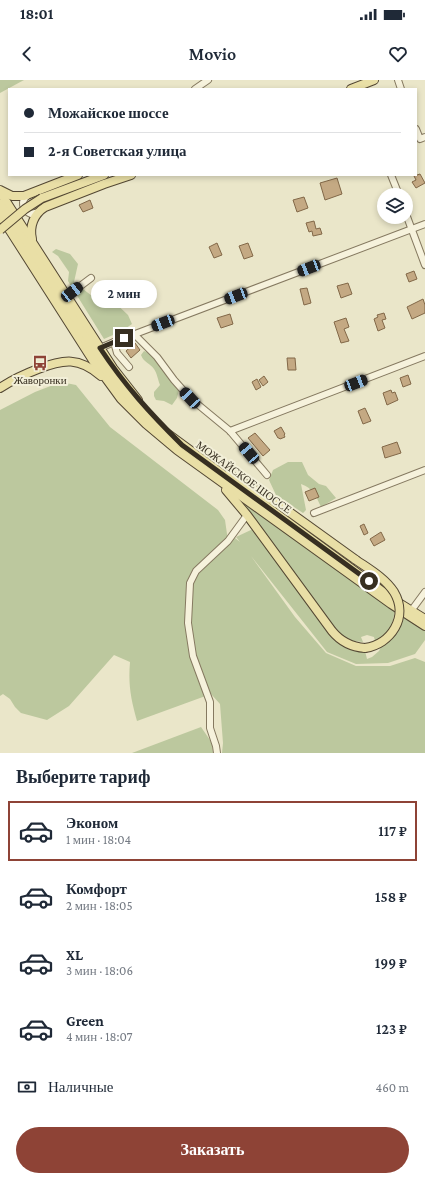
<!DOCTYPE html>
<html lang="ru">
<head>
<meta charset="utf-8">
<style>
  body { margin:0; font-family:"Crimson Pro",serif; background:#f2f2f3; color:#1f2937; height:100vh; display:flex; flex-direction:column; font-size:15px; white-space:nowrap }
  * { box-sizing:border-box; margin:0 }
  p { font-size:13px; color:#747a83 }
  .icon { flex:none; width:22px; height:22px; fill:none; stroke:currentColor; stroke-width:2; stroke-linecap:round; stroke-linejoin:round }
  .map { position:relative; height:673px; overflow:hidden }
  .details { display:flex; flex-direction:column; background:#fff; flex:1 }
  .details>* { flex:none }
  .top-card { position:absolute; left:8px; top:8px; width:409px; height:88px; border-radius:0px; box-shadow:0 2px 6px #0003; display:grid; align-content:center; height:88px; padding:0 16px; background:#fff }
  .controls { position:absolute; left:377px; top:108px; display:grid; gap:8px }
  .controls a { display:grid; place-items:center; width:36px; height:36px; border-radius:50%; background:#fff; box-shadow:0 2px 6px #0003; font-size:20px }
  .end { position:absolute; width:18px; height:18px; margin:-9px; border:5px solid #372f21; background:#fff; box-shadow:0 0 0 2px #fff }
  .from { border-radius:50% }
  .bubble { position:absolute; height:28px; border-radius:14px; background:#fff; box-shadow:0 2px 6px #0003; font-size:13px; font-weight:600; line-height:28px; text-align:center }
  .car { position:absolute; width:12px; height:24px; margin:-12px -6px; border-radius:5px; box-shadow:0 0 3px 1px #0007; background:linear-gradient(#222 24%,#8ab4d8 0 40%,#222 0 76%,#8ab4d8 0 86%,#222 0) }
  .top-card b { display:flex; align-items:center; gap:14px; height:38px; font-size:15px }
  .top-card b+b { border-top:1px solid #e0e1e3 }
  .top-card i { width:10px; height:10px; background:#1f2937 }
  ul { padding:0; list-style:none }
  li { display:flex; align-items:center; gap:12px; height:60px; margin:0 8px 6px; padding:0 8px; border:2px solid transparent; border-radius:0px }
  li div { flex:1 }
  li b { display:block; font-size:15px }
  li em { font-style:normal; font-weight:600 }
  li.active { border-color:#8e4336 }
  li>.icon { width:36px; height:36px; stroke-width:1.5 }
  h2 { padding:0 16px; font-size:18px; line-height:48px }
  .pay { display:flex; align-items:center; gap:10px; height:44px; padding:0 16px; font-size:15px }
  .pay p { margin-inline-start:auto }
  .cta { display:flex; gap:8px; margin-top:auto; padding:8px 16px }
  .cta a { flex:1; height:46px; border-radius:24px; background:#8e4336; color:#fff; font-size:16px; font-weight:600; line-height:46px; text-align:center }
  .status { display:flex; justify-content:space-between; align-items:center; height:28px; padding:0 20px; background:#fff; direction:ltr }
  .status svg { height:11px; fill:currentColor }
  header { display:flex; justify-content:space-between; align-items:center; height:52px; padding:0 16px; background:#fff; font-size:18px; font-weight:600 }
  .map>svg:first-child { display:block }
</style>
</head>
<body>
<div class="status"><b>18:01</b><svg viewBox="0 0 49 12"><path d="M0 12V9h3v3zM5 12V6h3v6zM10 12V3h3v9zM15 12V0h3v12zM26 1h20v11H26zM47 4h2v5h-2z"/></svg></div>
<header><svg class="icon" aria-label="back" viewBox="0 0 24 24"><path d="M15 5l-7 7 7 7"/></svg>Movio<svg class="icon" aria-label="heart" viewBox="0 0 24 24"><path d="M12 20l-8-8c-3-5 5-10 8-4 3-6 11-1 8 4z"/></svg></header>
<div class="map">
<svg width="425" height="673" viewBox="0 0 425 673">
  <rect width="100%" height="100%" fill="#eae6c9"/>
  <g fill="#bcc89e">
    <polygon points="0,0 24,0 0,13"/>
    <polygon points="56,169 70,174 78,184 74,202 92,216 110,218 128,235 132,244 122,251 104,259 68,201 69,192 58,176 52,172"/>
    <path d="M144,271C154,273 172,301 179,310L177,318L172,325L164,321L156,320L154,316V312L160,305C158,300 157,293 154,289C150,283 144,283 141,275Z"/>
    <path d="M61,302L76,305L110,347L218,430L225,440L228,461L235,458L240,462L236,457L253,449L330,555C341,566 348,570 365,571L367,579L372,577L379,571L381,567L391,560L403,538L425,549V560L415,574L388,583L356,584L327,572L251,476L295,537L326,573L356,586H390L415,578L425,582V673H222L223,663L220,624L211,614L137,641C131,619 128,605 130,582L114,575L69,626L47,640L21,633L15,627L10,619L3,614L0,616V330L35,312Z"/>
    <path d="M288,382H302L308,395L319,404L326,406L336,418L321,427C316,416 313,408 301,404L306,430L303,433L276,415L269,400L273,390Z"/>
    <path d="M236,417L395,529C393,545 390,554 375,561L374,557L367,555L361,557L363,562L345,560L333,550Z"/>
    <polygon points="201,647 212,663 213,673 132,673"/>
  </g>
  <g fill="#c4a983" stroke="#826848">
    <polygon points="420,94 425,103 416,108 412,102 416,100 414,96"/>
    <polygon points="337,98 342,114 325,120 320,103"/>
    <polygon points="304,117 308,128 297,132 293,120"/>
    <polygon points="90,120 93,128 83,132 79,125"/>
    <polygon points="314,141 316,149 320,148 322,154 313,156 312,151 309,152 306,143"/>
    <polygon points="217,163 222,175 214,178 209,167"/>
    <polygon points="248,163 253,176 244,179 239,166"/>
    <polygon points="414,191 417,199 409,202 406,194"/>
    <polygon points="348,203 352,214 341,218 337,206"/>
    <polygon points="307,208 311,223 304,225 300,209"/>
    <polygon points="423,219 425,225 425,233 412,239 407,227"/>
    <polygon points="384,233 386,239 382,240 385,248 378,251 374,239 378,237 377,235"/>
    <polygon points="230,234 233,244 221,248 217,238"/>
    <polygon points="346,238 349,247 344,249 349,261 341,263 334,242"/>
    <polygon points="135,263 140,270 131,278 126,271"/>
    <polygon points="287,278 295,278 296,290 288,290"/>
    <polygon points="408,295 411,304 403,307 400,298"/>
    <polygon points="264,296 268,302 263,306 259,300"/>
    <polygon points="257,299 261,307 256,310 252,302"/>
    <polygon points="391,310 392,313 395,312 398,320 387,325 383,313"/>
    <polygon points="365,328 371,341 363,344 358,331"/>
    <polygon points="281,347 285,354 284,355 285,357 280,359 279,358 278,358 274,351"/>
    <polygon points="255,353 270,370 263,376 248,358"/>
    <polygon points="397,362 401,373 385,378 382,367"/>
    <polygon points="315,408 319,417 309,421 305,412"/>
    <polygon points="364,444 368,453 364,455 360,446"/>
    <polygon points="381,452 385,460 374,466 370,459"/>
  </g>
  <g fill="none" stroke-linecap="round" stroke-linejoin="round">
    <g stroke="#857960" stroke-width="8">
      <g id="minor">
        <polyline points="398,0 401,9"/>
        <polyline points="195,9 208,0"/>
        <polyline points="416,49 420,59 425,57"/>
        <polyline points="391,95 399,115"/>
        <path d="M28,115C20,121 22,130 31,134L39,132"/>
        <polyline points="406,134 425,185"/>
        <polyline points="67,216 91,198"/>
        <polyline points="134,254 157,277 174,300 190,318 230,351 267,395"/>
        <polyline points="114,262 117,273 129,287"/>
        <polyline points="100,268 114,262 425,144"/>
        <polyline points="230,351 425,276"/>
        <polyline points="314,433 425,390"/>
        <polyline points="411,531 425,512"/>
        <polyline points="217,673 216,666 210,648 210,622 193,576 188,543 190,503 196,491 228,461 247,435"/>
      </g>
    </g>
    <g stroke="#534733" stroke-width="10">
      <g id="major">
        <polyline points="351,9 374,0"/>
        <polyline points="0,110 12,116 24,116 78,95"/>
        <polyline points="0,112 113,288 138,320"/>
        <polyline points="42,118 104,95"/>
        <polyline points="0,124 99,279 126,314 148,337 164,351 394,520 425,539"/>
        <polyline points="0,135 94,282 121,319 146,344 177,370 391,524 425,546"/>
        <path d="M32,159C29,146 34,134 45,127L104,104L131,95"/>
        <path d="M0,308C12,300 25,294 38,289C64,279 79,277 101,296"/>
        <polyline points="229,394 281,426 356,480"/>
        <path d="M226,410L247,435L332,551C341,562 351,567 365,568"/>
      </g>
    </g>
    <use href="#minor" stroke="#f6f2dc" stroke-width="6"/>
    <use href="#major" stroke="#e9dfa6" stroke-width="8"/>
    <g stroke="#534733" stroke-width="10" stroke-linecap="butt">
      <g id="major-bridge">
        <polyline points="0,150 25,129 42,118"/>
        <path d="M356,480C369,489 385,498 394,512C409,537 391,564 365,568"/>
      </g>
    </g>
    <use href="#major-bridge" stroke="#e9dfa6" stroke-width="8"/>
  </g>
  <g fill="none" stroke-linecap="round" stroke-linejoin="round">
    <path stroke="#372f21" stroke-width="5" d="M124,258L100,268C125,306 150,333 182,365L369,501"/>
  </g>
  <defs>
    <g id="bus-bare" transform="scale(1.2)"><path d="M-5-6H5V4H4V6H2V4H-2V6H-4V4H-5ZM-3.5-4V0h7V-4ZM-3.5 1.2v1.5H-2V1.2ZM2 1.2v1.5H3.5V1.2Z" fill="#8e4336" stroke="#f2efd8" stroke-width="2.5" paint-order="stroke"/></g>
  </defs>
  <g fill-rule="evenodd">
    <use href="#bus-bare" x="40" y="283"/>
  </g>
  <g text-anchor="middle" dominant-baseline="central" stroke-width="4" stroke-linejoin="round" paint-order="stroke">
    <g font-size="11" fill="#372f21" stroke="#f2efd8">
      <text x="40" y="300">Жаворонки</text>
    </g>
    <g font-size="11" fill="#372f21" stroke="#f2efd8">
      <text transform="translate(244 397) rotate(36)">МОЖАЙСКОЕ ШОССЕ</text>
    </g>
  </g>
</svg>
<div class="controls">
<a><svg class="icon" aria-label="layers" viewBox="0 0 24 24"><path d="M12 4l9 5-9 5-9-5zM3 14l9 5 9-5"/></svg></a>
</div>
<i class="end from" style="left:369px;top:501px"></i>
<i class="end" style="left:124px;top:258px"></i>
<div class="bubble" style="left:91px;top:200px;width:66px">2 мин</div>
<i class="car" style="left:309px;top:188px;rotate:249deg"></i>
<i class="car" style="left:72px;top:212px;rotate:52deg"></i>
<i class="car" style="left:236px;top:216px;rotate:249deg"></i>
<i class="car" style="left:163px;top:243px;rotate:249deg"></i>
<i class="car" style="left:356px;top:303px;rotate:69deg"></i>
<i class="car" style="left:190px;top:318px;rotate:317deg"></i>
<i class="car" style="left:249px;top:373px;rotate:320deg"></i>
<div class="top-card">
<b><i class="from"></i>Можайское шоссе</b>
<b><i></i>2-я Советская улица</b>
</div>
</div>
<section class="details">
<h2>Выберите тариф</h2>
<ul>
<li class="active"><svg class="icon" aria-label="car" viewBox="0 0 24 24"><path d="M5 17H2v-5l4-1 3-4h7l3 4 3 1v5h-3M9 17h6M6 11h13"/><circle cx="7" cy="17" r="2"/><circle cx="17" cy="17" r="2"/></svg><div><b>Эконом</b><p>1 мин · 18:04</p></div><em>117 ₽</em></li>
<li><svg class="icon" aria-label="car" viewBox="0 0 24 24"><path d="M5 17H2v-5l4-1 3-4h7l3 4 3 1v5h-3M9 17h6M6 11h13"/><circle cx="7" cy="17" r="2"/><circle cx="17" cy="17" r="2"/></svg><div><b>Комфорт</b><p>2 мин · 18:05</p></div><em>158 ₽</em></li>
<li><svg class="icon" aria-label="car" viewBox="0 0 24 24"><path d="M5 17H2v-5l4-1 3-4h7l3 4 3 1v5h-3M9 17h6M6 11h13"/><circle cx="7" cy="17" r="2"/><circle cx="17" cy="17" r="2"/></svg><div><b>XL</b><p>3 мин · 18:06</p></div><em>199 ₽</em></li>
<li><svg class="icon" aria-label="car" viewBox="0 0 24 24"><path d="M5 17H2v-5l4-1 3-4h7l3 4 3 1v5h-3M9 17h6M6 11h13"/><circle cx="7" cy="17" r="2"/><circle cx="17" cy="17" r="2"/></svg><div><b>Green</b><p>4 мин · 18:07</p></div><em>123 ₽</em></li>
</ul>
<div class="pay"><svg class="icon" aria-label="cash" viewBox="0 0 24 24"><path d="M3 7h18v10H3z"/><circle cx="12" cy="12" r="2"/></svg>Наличные<p>460 m</p></div>
<div class="cta"><a>Заказать</a></div>
</section>
</body>
</html>
